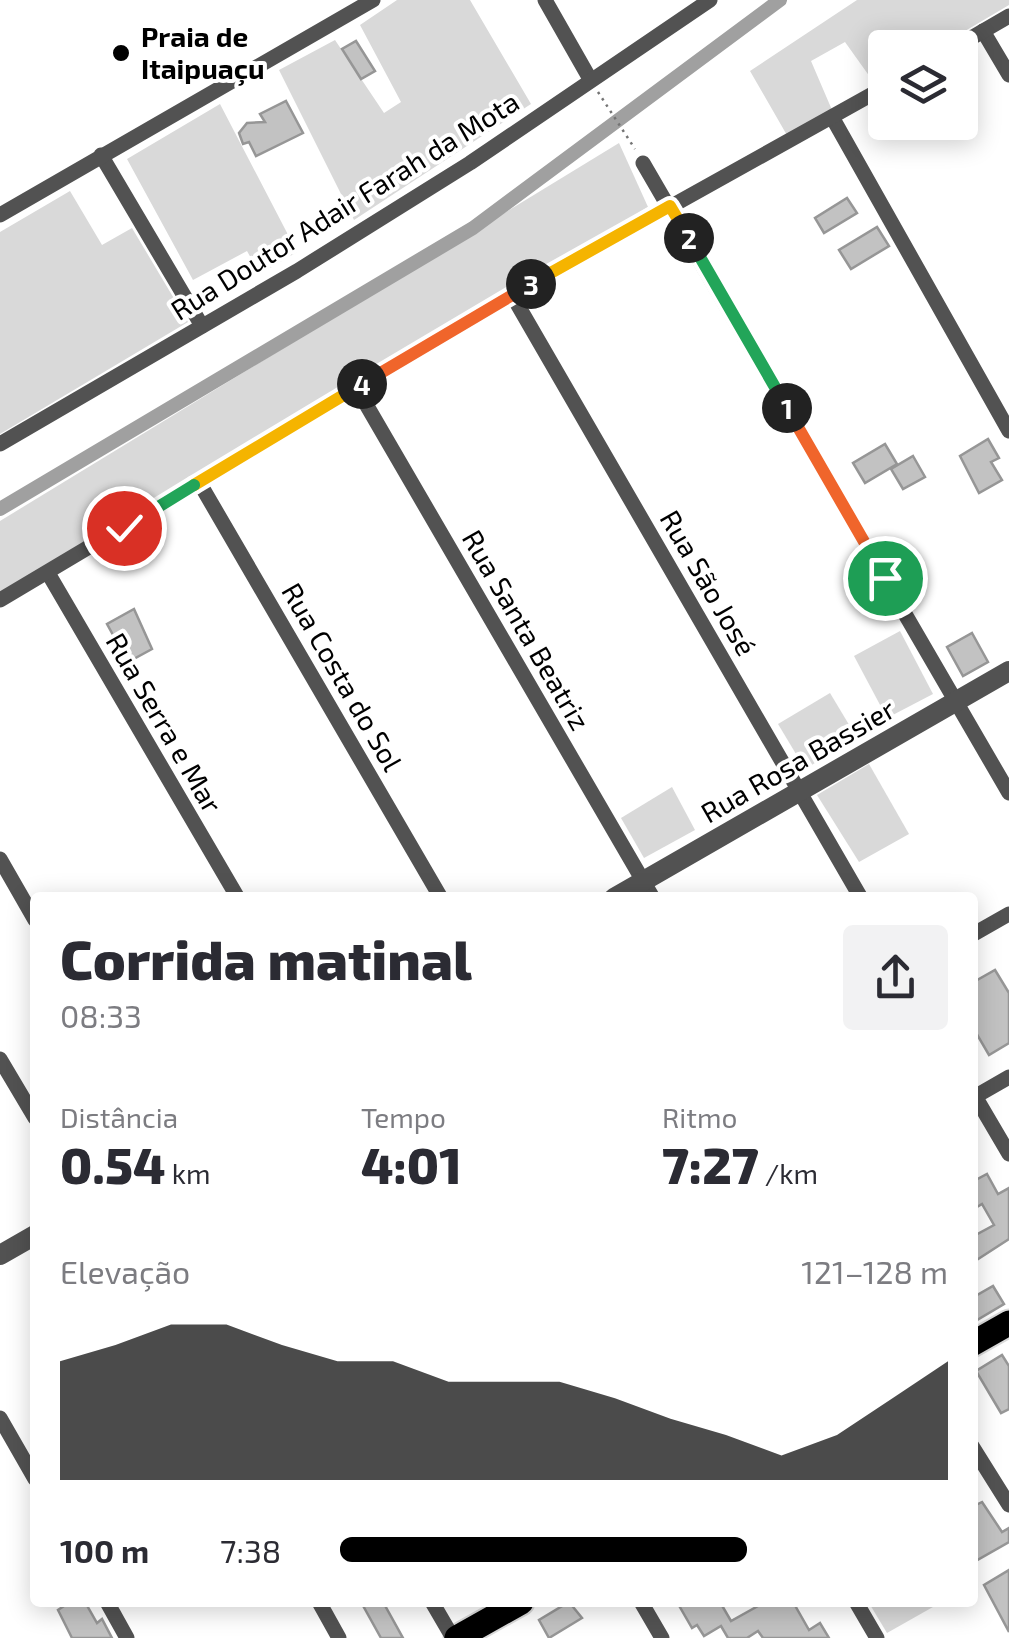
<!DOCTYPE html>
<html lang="pt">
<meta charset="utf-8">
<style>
body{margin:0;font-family:"Exo 2",sans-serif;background:#f2f2f3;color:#2b2b33;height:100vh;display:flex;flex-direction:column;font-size:38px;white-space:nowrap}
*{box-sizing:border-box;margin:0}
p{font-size:32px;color:#7c7c81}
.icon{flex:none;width:55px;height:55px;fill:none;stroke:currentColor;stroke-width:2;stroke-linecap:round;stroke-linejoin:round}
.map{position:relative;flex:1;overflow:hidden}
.side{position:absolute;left:30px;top:892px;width:948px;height:715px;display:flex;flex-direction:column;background:#fff;border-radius:10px;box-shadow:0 5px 25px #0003}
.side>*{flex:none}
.controls{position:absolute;left:868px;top:30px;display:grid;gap:20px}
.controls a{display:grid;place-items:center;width:110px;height:110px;border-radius:10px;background:#fff;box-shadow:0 5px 25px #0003;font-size:50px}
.pin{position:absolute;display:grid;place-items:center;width:85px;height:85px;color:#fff;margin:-42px;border:5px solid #fff;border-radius:50%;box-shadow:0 2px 10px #0007}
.km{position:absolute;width:50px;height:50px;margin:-25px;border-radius:50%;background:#222;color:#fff;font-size:28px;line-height:50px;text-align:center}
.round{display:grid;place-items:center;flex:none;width:105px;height:105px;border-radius:10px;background:#f2f2f3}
.head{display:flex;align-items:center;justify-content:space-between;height:170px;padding:0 30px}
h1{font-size:55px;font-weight:800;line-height:75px}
.stats{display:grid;grid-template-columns:repeat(3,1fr);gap:15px;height:170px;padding:10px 30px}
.stats div{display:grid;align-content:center}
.stats b{font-size:50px;font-weight:800}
.stats small{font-size:28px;font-weight:400}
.stats p{font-size:28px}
.chart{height:280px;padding:20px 30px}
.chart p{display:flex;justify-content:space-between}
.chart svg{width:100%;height:180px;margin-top:10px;fill:#000;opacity:.7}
ul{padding:0 30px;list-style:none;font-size:32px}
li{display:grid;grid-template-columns:160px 120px 1fr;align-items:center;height:75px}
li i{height:25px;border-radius:12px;background:#000}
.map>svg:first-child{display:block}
.green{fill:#d9d9d9}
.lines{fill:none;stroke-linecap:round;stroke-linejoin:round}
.canal{stroke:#a0a0a0;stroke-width:14}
.building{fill:#c2c2c2;stroke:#969696;stroke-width:2.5}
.primary-casing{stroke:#dbdbdb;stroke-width:29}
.path{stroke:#747474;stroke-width:2.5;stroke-dasharray:2.5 5;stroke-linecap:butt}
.minor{stroke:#525252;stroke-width:15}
.tertiary{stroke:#525252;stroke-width:20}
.primary{stroke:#000;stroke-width:25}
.split-1-casing{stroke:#fff;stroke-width:20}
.split-2-casing{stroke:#fff;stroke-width:20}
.split-3-casing{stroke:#fff;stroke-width:20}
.split-4-casing{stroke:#fff;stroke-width:20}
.split-5-casing{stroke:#fff;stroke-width:20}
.split-6-casing{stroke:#fff;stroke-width:20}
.split-1{stroke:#f0652b;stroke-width:12}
.split-2{stroke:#22a559;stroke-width:12}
.split-3{stroke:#f5b400;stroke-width:12}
.split-4{stroke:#f0652b;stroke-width:12}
.split-5{stroke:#f5b400;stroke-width:12}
.split-6{stroke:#22a559;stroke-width:12}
.poi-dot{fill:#000;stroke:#fff;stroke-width:4}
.labels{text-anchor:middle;stroke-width:8;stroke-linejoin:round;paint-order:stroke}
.poi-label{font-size:28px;font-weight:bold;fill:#000;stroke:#fff;text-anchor:start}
.street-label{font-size:28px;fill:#000;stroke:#fff}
</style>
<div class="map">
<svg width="1009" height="1638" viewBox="0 0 1009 1638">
<rect width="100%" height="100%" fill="#fff"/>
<g class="green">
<path d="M397,0h73l61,104 -177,116 -75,-150 56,-30 49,73 17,-11 -41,-77z"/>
<path d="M857,0h152v5l-71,42 -53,1v31l-10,5 -30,-42 -34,19 21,49 -44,27 -38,-66z"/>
<path d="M220,104l77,148 -37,22 -13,-23 -54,29 -66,-121z"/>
<path d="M619,143l29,64 -648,393v-79z"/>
<path d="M70,191l32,54 30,-17 56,94 -188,112v-202z"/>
<path d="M900,631l33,63 -46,24 -33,-62z"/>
<path d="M830,693l27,45 -52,31 -27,-45z"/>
<path d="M869,764l40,70 -50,28 -42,-67z"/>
<path d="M672,787l23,43 -51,28 -23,-40z"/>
<path d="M869,1603h71l-53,30z"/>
</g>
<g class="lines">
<path class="canal" d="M0,509l473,-281 307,-228"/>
</g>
<g class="building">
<path d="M356,41l19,30 -14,8 -19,-30z"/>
<path d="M286,101l17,32 -47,23 -7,-14 -6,2 -4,-11 8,-10 18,-1 -5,-8z"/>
<path d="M847,198l10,15 -33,20 -9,-15z"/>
<path d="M877,227l12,19 -38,23 -12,-19z"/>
<path d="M988,439l11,19 -8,4 11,18 -23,13 -19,-37z"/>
<path d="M885,444l12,20 -32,19 -12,-20z"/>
<path d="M913,456l12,21 -22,12 -12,-20z"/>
<path d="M134,609l18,40 -24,13 -21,-38z"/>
<path d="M972,633l16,29 -25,14 -16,-29z"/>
<path d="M995,970l14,23v50l-20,12 -17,-29v-43z"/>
<path d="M987,1174l11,20 11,-6v51l-37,24v-26l22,-12 -12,-21 -10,6v-28z"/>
<path d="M993,1286l11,18 -32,19v-25z"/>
<path d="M1002,1355l7,11v43l-8,4 -25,-42z"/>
<path d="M982,1502l20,30 7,-4v14l-37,21v-56z"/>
<path d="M1009,1570v62l-25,-47z"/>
<path d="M70,1602h15l12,21 5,-4 10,19h-40l-14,-28z"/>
<path d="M361,1602h22l20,36h-22z"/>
<path d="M569,1602l13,16 -33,20 -10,-18z"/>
<path d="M677,1602h43l11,19 34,-19h28l16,28 11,-7 9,15h-66l-5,-7 -11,7h-19l-7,-12 -17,10 -7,-11 -5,3z"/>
</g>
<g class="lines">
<g class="primary-casing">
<g id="primary">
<path d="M972,1344l37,-21"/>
<path d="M457,1638l64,-36"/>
</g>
</g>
<path class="path" d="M598,92l37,57"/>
<g class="minor">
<path d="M545,0l45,79"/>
<path d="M983,31l26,44"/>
<path d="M954,48l55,-32"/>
<path d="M832,117l177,314"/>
<path d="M101,155l101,171"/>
<path d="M643,163l366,630"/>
<path d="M0,215l373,-215"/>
<path d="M512,295l349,603"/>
<path d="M356,387l297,511"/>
<path d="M0,444l297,-173 173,-108 240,-163"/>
<path d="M199,482l242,416"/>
<path d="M48,573l190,325"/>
<path d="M0,600l512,-305 373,-208"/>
<path d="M0,859l35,61"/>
<path d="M972,935l37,-21"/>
<path d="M0,1059l35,59"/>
<path d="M972,1091l37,63"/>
<path d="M976,1096l33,-19"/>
<path d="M0,1418l35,61"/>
<path d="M972,1446l37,59"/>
<path d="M107,1602l20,36"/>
<path d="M319,1602l20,36"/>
<path d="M432,1602l21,36"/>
<path d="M641,1602l21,36"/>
<path d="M856,1602l21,36"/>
</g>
<g class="tertiary">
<path d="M614,898l395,-227"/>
<path d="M0,1255l35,-20"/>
</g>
<use href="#primary" class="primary"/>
</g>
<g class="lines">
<g class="split-1-casing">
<path id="split-1" d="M787,408l98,170"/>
</g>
<g class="split-2-casing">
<path id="split-2" d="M689,238l98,170"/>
</g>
<g class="split-3-casing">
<path id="split-3" d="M531,284l139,-78 19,32"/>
</g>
<g class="split-4-casing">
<path id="split-4" d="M362,384l169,-100"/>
</g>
<g class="split-5-casing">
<path id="split-5" d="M194,485l168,-101"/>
</g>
<g class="split-6-casing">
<path id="split-6" d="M124,528l70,-43"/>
</g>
<use href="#split-1" class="split-1"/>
<use href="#split-2" class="split-2"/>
<use href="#split-3" class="split-3"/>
<use href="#split-4" class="split-4"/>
<use href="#split-5" class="split-5"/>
<use href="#split-6" class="split-6"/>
</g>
<circle class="poi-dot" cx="121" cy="53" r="10"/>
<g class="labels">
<g class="poi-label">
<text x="141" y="47">Praia de<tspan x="141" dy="32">Itaipuaçu</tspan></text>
</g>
<g class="street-label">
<text transform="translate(345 206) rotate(-32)" y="10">Rua Doutor Adair Farah da Mota</text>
<text transform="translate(708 583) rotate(60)" y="10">Rua São José</text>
<text transform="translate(526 630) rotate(60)" y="10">Rua Santa Beatriz</text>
<text transform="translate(342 677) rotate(60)" y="10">Rua Costa do Sol</text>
<text transform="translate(164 723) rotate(60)" y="10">Rua Serra e Mar</text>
<text transform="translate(798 761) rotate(-30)" y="10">Rua Rosa Bassier</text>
</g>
</g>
</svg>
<div class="controls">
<a><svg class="icon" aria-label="layers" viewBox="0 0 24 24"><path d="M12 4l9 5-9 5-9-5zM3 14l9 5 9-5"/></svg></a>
</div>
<div class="pin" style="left:885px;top:578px;background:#1e9e55"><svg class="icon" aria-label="arrive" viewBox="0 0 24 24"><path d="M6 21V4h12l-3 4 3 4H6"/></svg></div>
<div class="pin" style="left:124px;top:528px;background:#d93025"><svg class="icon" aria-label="check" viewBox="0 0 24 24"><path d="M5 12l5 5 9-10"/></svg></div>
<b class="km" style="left:787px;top:408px">1</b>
<b class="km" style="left:689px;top:238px">2</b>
<b class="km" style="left:531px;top:284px">3</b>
<b class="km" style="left:362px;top:384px">4</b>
<section class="side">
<div class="head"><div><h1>Corrida matinal</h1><p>08:33</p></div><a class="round"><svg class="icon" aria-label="share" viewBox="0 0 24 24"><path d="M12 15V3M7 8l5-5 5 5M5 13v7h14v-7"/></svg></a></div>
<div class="stats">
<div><p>Distância</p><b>0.54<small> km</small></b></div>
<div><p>Tempo</p><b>4:01</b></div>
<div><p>Ritmo</p><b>7:27<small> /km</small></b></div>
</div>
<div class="chart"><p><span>Elevação</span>121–128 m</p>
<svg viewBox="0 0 160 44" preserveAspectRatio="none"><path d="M0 44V15L10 11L20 6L30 6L40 11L50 15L60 15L70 20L80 20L90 20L100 24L110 29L120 33L130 38L140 33L150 24L160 15V44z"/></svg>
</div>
<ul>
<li><b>100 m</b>7:38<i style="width:67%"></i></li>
</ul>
</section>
</div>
